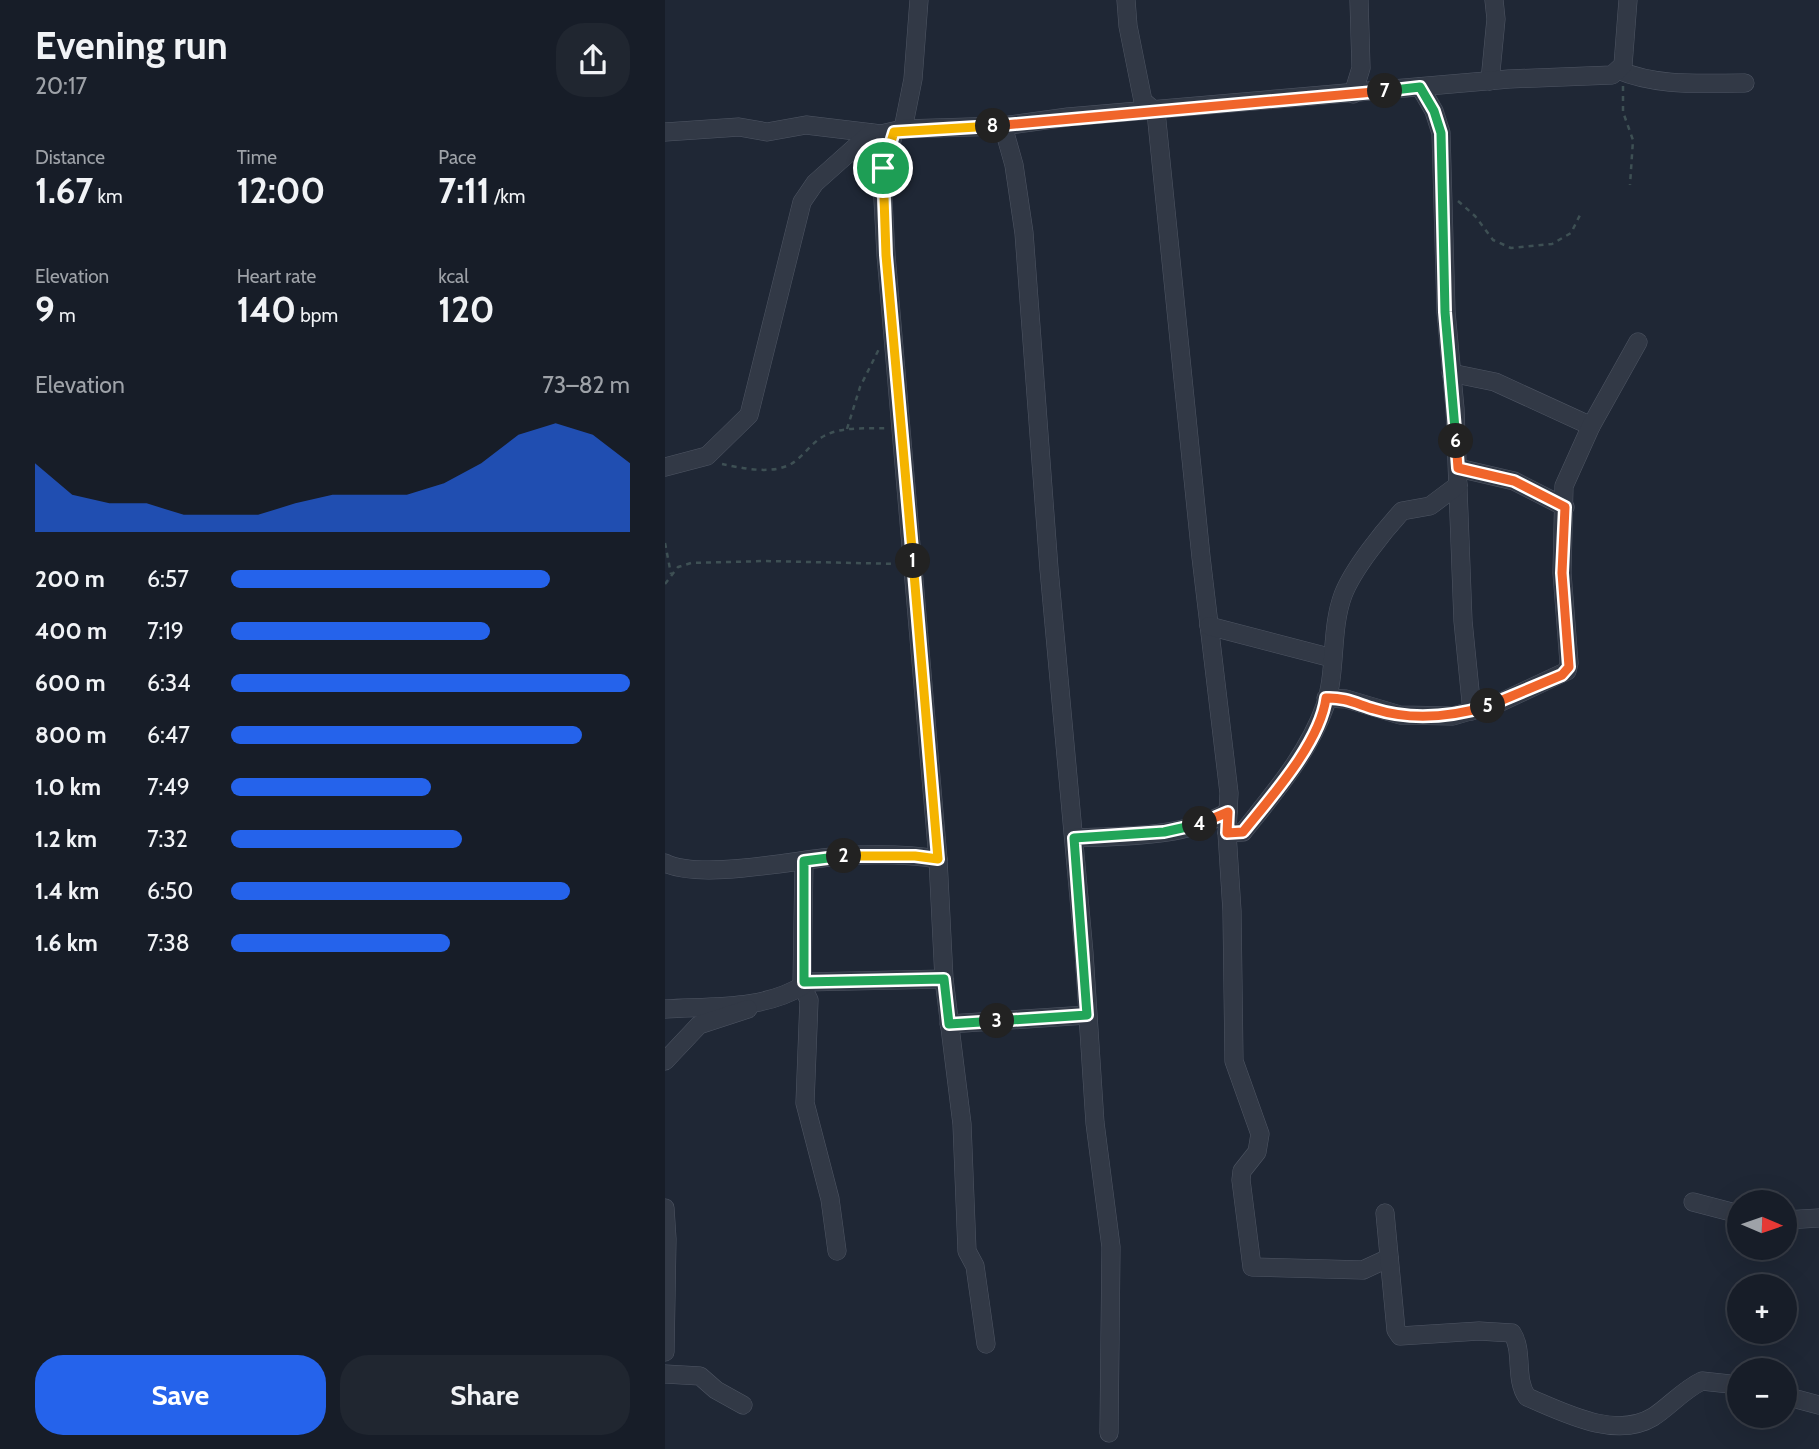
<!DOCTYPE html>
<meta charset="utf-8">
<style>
body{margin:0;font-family:Cabin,sans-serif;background:#202630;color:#f1f3f6;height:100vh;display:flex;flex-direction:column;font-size:26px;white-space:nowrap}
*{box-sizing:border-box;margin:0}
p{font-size:23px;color:#9ea2a8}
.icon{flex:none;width:38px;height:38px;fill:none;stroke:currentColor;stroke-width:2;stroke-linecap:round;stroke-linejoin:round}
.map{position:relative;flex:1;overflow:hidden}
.side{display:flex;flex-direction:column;background:#171d28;width:665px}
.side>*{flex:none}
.needle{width:46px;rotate:92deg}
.buttons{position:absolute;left:1062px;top:1190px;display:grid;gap:14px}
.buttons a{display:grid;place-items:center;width:70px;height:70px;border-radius:50%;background:#171d28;box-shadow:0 7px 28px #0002,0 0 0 2px #363b45;font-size:35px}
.pin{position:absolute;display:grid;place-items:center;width:60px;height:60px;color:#fff;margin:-30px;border:4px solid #fff;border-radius:50%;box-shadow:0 2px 7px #0007}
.km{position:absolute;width:35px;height:35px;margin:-18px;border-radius:50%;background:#222;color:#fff;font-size:19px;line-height:35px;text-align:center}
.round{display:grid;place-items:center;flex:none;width:74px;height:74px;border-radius:28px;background:#202630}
.headline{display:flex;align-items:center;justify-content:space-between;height:119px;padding:0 35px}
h1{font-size:38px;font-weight:700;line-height:52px}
.figures{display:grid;grid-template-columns:repeat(3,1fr);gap:10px;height:119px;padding:7px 35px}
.figures div{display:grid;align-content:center}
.figures b{font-size:35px;font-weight:700}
.figures small{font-size:19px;font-weight:400}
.figures p{font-size:19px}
.chart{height:196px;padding:14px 35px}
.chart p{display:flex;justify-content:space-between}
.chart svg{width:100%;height:126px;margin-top:7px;fill:#2563eb;opacity:.7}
.primary-button{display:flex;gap:14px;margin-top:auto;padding:14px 35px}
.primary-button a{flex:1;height:80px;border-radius:28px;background:#2563eb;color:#fff;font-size:28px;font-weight:700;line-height:80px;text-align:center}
.primary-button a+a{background:#202630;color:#f1f3f6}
ul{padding:0 35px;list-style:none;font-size:23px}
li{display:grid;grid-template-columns:112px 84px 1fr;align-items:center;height:52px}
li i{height:18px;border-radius:9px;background:#2563eb}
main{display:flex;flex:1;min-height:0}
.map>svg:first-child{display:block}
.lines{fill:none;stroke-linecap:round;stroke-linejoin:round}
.minor-casing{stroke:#4f5664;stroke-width:19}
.path{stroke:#3e5054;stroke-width:2.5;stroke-dasharray:5 5;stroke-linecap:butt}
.minor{stroke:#323946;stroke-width:18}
.split-1-casing{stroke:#fff;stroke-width:14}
.split-2-casing{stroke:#fff;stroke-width:14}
.split-3-casing{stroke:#fff;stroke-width:14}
.split-4-casing{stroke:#fff;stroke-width:14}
.split-5-casing{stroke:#fff;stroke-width:14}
.split-6-casing{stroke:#fff;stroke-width:14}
.split-7-casing{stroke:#fff;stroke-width:14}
.split-8-casing{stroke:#fff;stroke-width:14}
.split-9-casing{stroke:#fff;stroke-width:14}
.split-1{stroke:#f5b400;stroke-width:9}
.split-2{stroke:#f5b400;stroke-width:9}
.split-3{stroke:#22a559;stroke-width:9}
.split-4{stroke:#22a559;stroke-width:9}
.split-5{stroke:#f0652b;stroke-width:9}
.split-6{stroke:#f0652b;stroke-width:9}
.split-7{stroke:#22a559;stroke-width:9}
.split-8{stroke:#f0652b;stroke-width:9}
.split-9{stroke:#f5b400;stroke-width:9}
</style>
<main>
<section class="side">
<div class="headline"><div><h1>Evening run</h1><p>20:17</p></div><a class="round"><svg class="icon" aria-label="share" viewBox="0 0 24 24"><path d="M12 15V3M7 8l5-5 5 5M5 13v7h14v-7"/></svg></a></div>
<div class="figures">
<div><p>Distance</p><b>1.67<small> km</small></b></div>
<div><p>Time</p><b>12:00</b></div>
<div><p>Pace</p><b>7:11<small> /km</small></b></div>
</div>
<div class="figures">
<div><p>Elevation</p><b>9<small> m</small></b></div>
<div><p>Heart rate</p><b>140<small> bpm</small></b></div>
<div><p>kcal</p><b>120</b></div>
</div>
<div class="chart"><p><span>Elevation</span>73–82 m</p>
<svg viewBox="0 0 160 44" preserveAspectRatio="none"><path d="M0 44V20L10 31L20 34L30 34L40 38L50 38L60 38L70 34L80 31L90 31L100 31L110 27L120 20L130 10L140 6L150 10L160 20V44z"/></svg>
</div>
<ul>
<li><b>200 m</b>6:57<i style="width:80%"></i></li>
<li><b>400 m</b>7:19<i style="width:65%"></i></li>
<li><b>600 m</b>6:34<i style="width:100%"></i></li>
<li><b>800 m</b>6:47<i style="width:88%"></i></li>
<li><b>1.0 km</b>7:49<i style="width:50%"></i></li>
<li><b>1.2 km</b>7:32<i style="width:58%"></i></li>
<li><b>1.4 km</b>6:50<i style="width:85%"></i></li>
<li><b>1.6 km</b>7:38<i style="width:55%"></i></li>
</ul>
<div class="primary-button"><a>Save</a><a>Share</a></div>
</section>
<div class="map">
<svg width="1154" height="1449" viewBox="0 0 1154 1449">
<rect width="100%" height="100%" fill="#1f2735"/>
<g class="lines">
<g class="minor-casing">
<g id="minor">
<path d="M461,0l2,26 15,75 13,11 45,445 28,236 -2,40 5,78 2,150 26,73 -3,18 -15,19 -1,9 11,87 111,3 26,-12"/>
<path d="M953,70c40,17 85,13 127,13"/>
<path d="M825,81l6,-62 -2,-19"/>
<path d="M755,87l14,24 7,22 5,179 9,97 8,212 9,90"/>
<path d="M688,94l8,-26 -2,-68"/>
<path d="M338,126l11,39 10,68 25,336 35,384 11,170 16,124 -2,186"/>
<path d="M238,129l10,-50 6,-79"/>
<path d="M0,132l74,-5 28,5 39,-7 75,9 22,-5 100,-3 65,-9 441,-38 103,-4 11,-10 5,-65"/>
<path d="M229,132l-12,49 4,74 52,604 6,120 18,145 5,127 8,15 11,78"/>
<path d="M786,373l44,9 96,44"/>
<path d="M0,467l42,-11 42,-41 53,-213 13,-19 56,-50"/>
<path d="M793,468l56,13 51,26"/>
<path d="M544,626l123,32"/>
<path d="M661,698l20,1 54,16 53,1 48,-14 66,-31 2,-8 -7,-90 2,-87 27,-60 47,-84"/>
<path d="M562,833l16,-1c31,-39 65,-78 82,-126 12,-35 5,-76 18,-111 10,-26 40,-63 59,-84l28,-5 28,-21"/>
<path d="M409,838c51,-2 109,0 154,-26"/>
<path d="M0,863c37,18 133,-4 176,-7 32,-2 66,-2 97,3"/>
<path d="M139,982l140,-3"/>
<path d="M137,986l7,14 -4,103 25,96 7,52"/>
<path d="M0,1009c45,-3 98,1 137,-23l2,-125"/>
<path d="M284,1024l138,-9"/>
<path d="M0,1061l34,-36 49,-16"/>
<path d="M1028,1202l46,12"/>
<path d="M0,1208l2,31 -2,113"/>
<path d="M720,1213l11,117 4,6 79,-5 33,2c12,18 2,45 15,64 36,15 88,43 126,20 17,-11 30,-27 49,-36l37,4"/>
<path d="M1120,1220l34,-2"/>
<path d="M0,1374l35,2 16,14 27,15"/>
<path d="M1120,1396l34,9"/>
</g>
</g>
<g class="path">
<path d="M958,86v26l10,28 -3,45"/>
<path d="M793,201l17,15 18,24 18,8 41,-4 19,-11 10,-20"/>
<path d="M182,429l13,-42 19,-38"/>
<path d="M57,464c20,4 49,11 69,0 12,-7 21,-22 33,-28 18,-10 43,-7 64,-8"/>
<path d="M0,543l6,31"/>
<path d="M0,584l13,-17 13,-4 74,-2 134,3"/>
</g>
<use href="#minor" class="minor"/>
</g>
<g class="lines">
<g class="split-1-casing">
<path id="split-1" d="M218,168l3,87 27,306"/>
</g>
<g class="split-2-casing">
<path id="split-2" d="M179,856h71l23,3 -25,-298"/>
</g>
<g class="split-3-casing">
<path id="split-3" d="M179,856l-40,5v121l140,-3 5,45 48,-3"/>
</g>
<g class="split-4-casing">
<path id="split-4" d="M332,1021l90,-6 -13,-177 90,-6 36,-8"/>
</g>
<g class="split-5-casing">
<path id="split-5" d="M535,824l28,-12 -1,21 16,-1c28,-35 77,-89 83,-134 18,-1 31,6 48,11 38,12 77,8 114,-3"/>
</g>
<g class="split-6-casing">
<path id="split-6" d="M791,441l2,27 56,13 51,26 -3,66 7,94 -7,8 -74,31"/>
</g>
<g class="split-7-casing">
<path id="split-7" d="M720,91l35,-4 14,24 7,22 4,179 11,129"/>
</g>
<g class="split-8-casing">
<path id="split-8" d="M328,126l392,-35"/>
</g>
<g class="split-9-casing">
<path id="split-9" d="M218,168l11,-36 99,-6"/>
</g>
<use href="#split-1" class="split-1"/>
<use href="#split-2" class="split-2"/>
<use href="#split-3" class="split-3"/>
<use href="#split-4" class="split-4"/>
<use href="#split-5" class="split-5"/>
<use href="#split-6" class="split-6"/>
<use href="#split-7" class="split-7"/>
<use href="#split-8" class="split-8"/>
<use href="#split-9" class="split-9"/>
</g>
</svg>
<div class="buttons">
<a><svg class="needle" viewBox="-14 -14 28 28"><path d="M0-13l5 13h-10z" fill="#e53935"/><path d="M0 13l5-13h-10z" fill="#9ea2a8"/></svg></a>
<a>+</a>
<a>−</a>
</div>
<div class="pin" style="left:218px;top:168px;background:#1e9e55"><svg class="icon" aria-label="arrive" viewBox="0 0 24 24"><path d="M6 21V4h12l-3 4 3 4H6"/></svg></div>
<b class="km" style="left:248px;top:561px">1</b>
<b class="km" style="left:179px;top:856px">2</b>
<b class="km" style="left:332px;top:1021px">3</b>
<b class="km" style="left:535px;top:824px">4</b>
<b class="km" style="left:823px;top:706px">5</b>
<b class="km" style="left:791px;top:441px">6</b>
<b class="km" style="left:720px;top:91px">7</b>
<b class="km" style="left:328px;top:126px">8</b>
</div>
</main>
